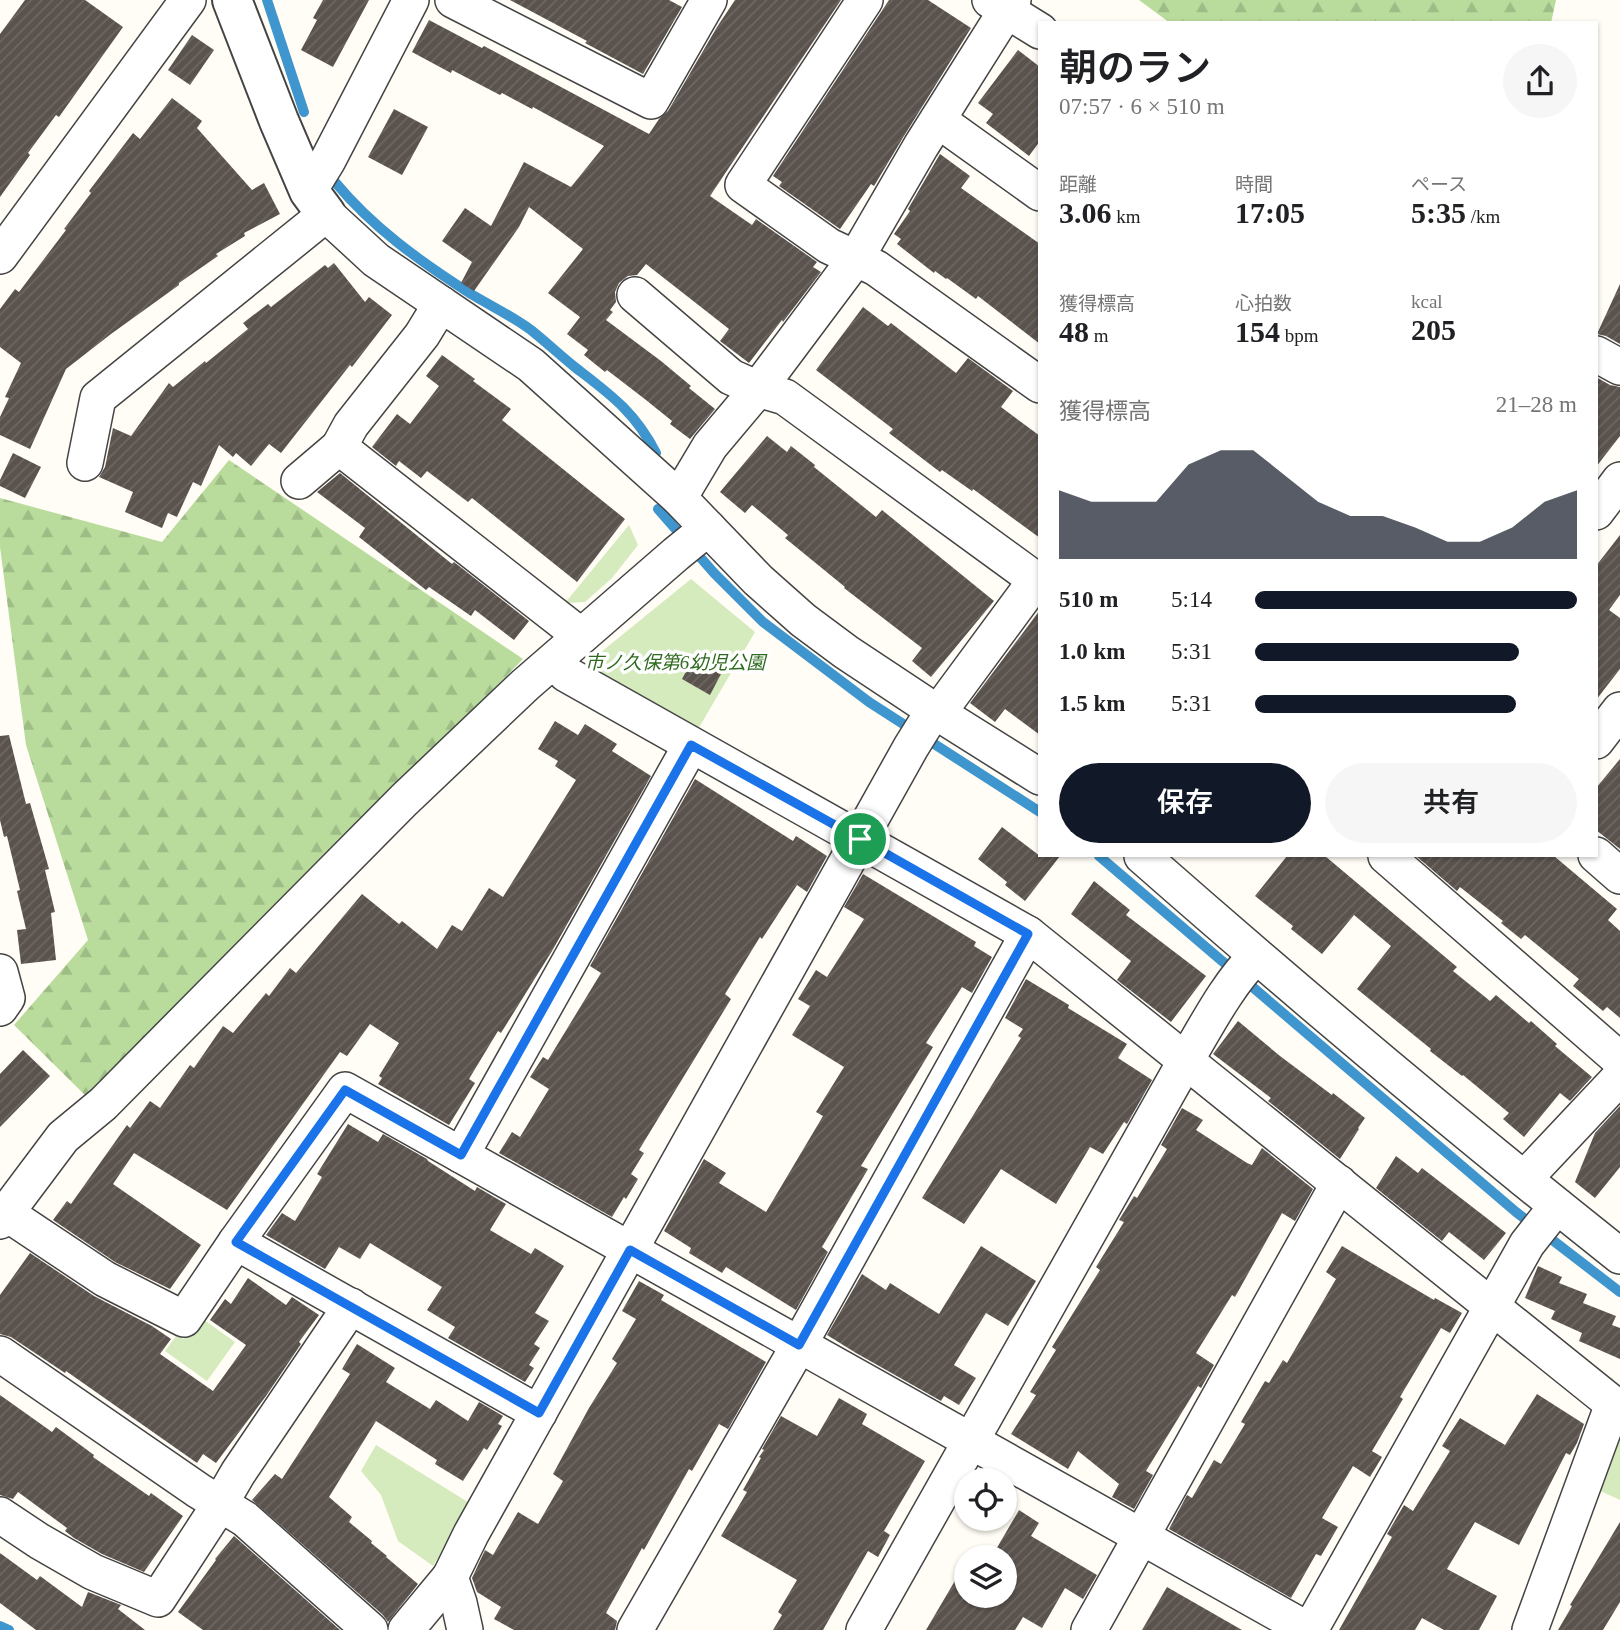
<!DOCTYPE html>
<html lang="ja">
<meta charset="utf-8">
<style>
body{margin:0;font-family:"Times New Roman","Noto Sans JP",serif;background:#f6f6f6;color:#202124;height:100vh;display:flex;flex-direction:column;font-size:26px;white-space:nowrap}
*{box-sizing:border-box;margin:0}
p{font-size:23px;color:#757577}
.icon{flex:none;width:38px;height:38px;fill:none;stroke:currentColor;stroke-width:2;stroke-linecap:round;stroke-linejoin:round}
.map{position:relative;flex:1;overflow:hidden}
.drawer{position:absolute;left:1038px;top:21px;width:560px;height:836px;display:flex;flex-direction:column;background:#fff;border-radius:0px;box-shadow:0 2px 5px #0004}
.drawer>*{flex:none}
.tools{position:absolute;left:954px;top:1468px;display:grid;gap:14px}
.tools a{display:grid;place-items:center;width:63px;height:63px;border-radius:50%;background:#fff;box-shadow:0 2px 5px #0004;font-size:35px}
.pin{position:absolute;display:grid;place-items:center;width:60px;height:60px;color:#fff;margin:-30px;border:4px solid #fff;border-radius:50%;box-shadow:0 2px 7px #0007}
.round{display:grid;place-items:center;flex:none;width:74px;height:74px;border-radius:37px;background:#f6f6f6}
.summary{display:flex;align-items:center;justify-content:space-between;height:119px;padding:0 21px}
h1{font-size:38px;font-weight:600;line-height:52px}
.figures{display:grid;grid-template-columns:repeat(3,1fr);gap:10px;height:119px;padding:7px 21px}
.figures div{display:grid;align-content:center}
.figures b{font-size:30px;font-weight:600}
.figures small{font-size:19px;font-weight:400}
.figures p{font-size:19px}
.chart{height:196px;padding:14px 21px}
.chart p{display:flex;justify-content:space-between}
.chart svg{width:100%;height:126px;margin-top:7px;fill:#111827;opacity:.7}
.action{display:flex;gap:14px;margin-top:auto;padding:14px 21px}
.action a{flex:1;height:80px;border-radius:42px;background:#111827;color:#fff;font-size:28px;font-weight:600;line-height:80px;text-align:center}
.action a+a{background:#f6f6f6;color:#202124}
ul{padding:0 21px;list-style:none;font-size:23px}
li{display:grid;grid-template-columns:112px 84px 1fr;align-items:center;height:52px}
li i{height:18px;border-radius:9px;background:#111827}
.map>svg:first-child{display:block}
.grass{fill:#d5ebbd}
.forest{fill:url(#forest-firs)}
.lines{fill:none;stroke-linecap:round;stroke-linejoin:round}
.stream{stroke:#3f96cf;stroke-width:10}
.building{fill:url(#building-hatch)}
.minor-casing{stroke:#444;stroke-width:38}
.tertiary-casing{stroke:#444;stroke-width:42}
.minor{stroke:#fff;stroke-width:35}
.tertiary{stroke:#fff;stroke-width:38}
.route-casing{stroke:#fff;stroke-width:14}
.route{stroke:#1a73e8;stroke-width:9}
.labels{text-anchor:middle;stroke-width:7;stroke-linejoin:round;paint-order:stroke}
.park-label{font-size:19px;font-style:italic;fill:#2f6b1f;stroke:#fff}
</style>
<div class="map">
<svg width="1620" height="1630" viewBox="0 0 1620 1630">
<defs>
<pattern id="forest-firs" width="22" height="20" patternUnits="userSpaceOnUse" patternTransform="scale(1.75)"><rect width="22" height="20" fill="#b9dc9c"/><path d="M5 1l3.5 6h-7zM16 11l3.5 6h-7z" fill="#9ebc85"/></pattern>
<pattern id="building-hatch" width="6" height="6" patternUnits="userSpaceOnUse" patternTransform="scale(1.75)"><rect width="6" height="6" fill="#5a524d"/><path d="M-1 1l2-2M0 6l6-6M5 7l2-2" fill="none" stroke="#6d6662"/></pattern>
</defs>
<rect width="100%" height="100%" fill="#fffdf5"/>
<g class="grass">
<path d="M629,525l9,20 -26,33 -27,24 -20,1z"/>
<path d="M691,579l64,53 -61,104 -115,-66z"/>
<path d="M200,1317l35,25 -28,39 -42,-30 12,-16 7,4z"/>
<path d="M1620,1432v68l-24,-11z"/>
<path d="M376,1445l95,59 -38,62 -35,-25 -17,-46 -20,-24z"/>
</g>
<g class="forest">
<path d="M1139,0h417l-5,23h-381z"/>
<path d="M229,460l294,199 -432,442 -77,-76 74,-85 -62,-195 -26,-198v-49l162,44z"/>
</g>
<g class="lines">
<g class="stream">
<path d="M267,0l37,112"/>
<path d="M335,182c38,46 86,80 136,112 20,12 41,22 60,36 15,12 30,26 45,38 35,27 59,44 80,85"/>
<path d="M658,509l56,64 49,49 106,80 171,110"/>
<path d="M1099,856l417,356 104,80"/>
<path d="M0,1626l9,4"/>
</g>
</g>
<g class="building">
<path d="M25,0h60l38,27 -64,90 -3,-2 -28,38 2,2 -30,42v-163z"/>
<path d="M323,0h46l-36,67 -32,-17 16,-30 -4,-2z"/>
<path d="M510,0h159l13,7 -39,67 -58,-31 2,-2z"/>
<path d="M735,0h106l-131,196 42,29 4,-6 61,43 -4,5 8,5 -38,50 -1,-2 -33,43 -29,-22 9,-12 -83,-65 -9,11 -9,1 -9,7 -4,9 1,10 -6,8 3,2 -7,8 55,41 30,25 -2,2 26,21 -25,30 -20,-15 2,-3 -26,-21 -39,-30 -2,2 -21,-17 4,-5 -21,-16 13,-17 -32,-24 35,-44 -54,-42 -10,20 -45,64 -13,-8 11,-21 -30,-21 23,-33 26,18 33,-64 47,25 33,-41 -71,-39 -1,2 -30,-16 -2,2 -48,-25 -1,3 -39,-21 17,-32 53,28 2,-2 165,88 10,-15 9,-8 49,-84z"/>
<path d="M889,0h39l43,28 -67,108 -30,50 -3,-2 -31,45 -61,-43 3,-4 -9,-6z"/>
<path d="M192,35l22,15 -24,35 -22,-15z"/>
<path d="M1018,50l22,17v74l-11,15 -43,-33 7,-9 -15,-11z"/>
<path d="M172,98l30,23 -5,7 55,62 12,-7 16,31 -36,19 1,3 -29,18 2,2 -39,27v2l-68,49 -45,35 -36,80 -30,-14v-18l9,-19 -4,-1 16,-34 -21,-16v-38l15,-20 4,3 47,-62 -2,-1 27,-36 -2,-2 44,-58 7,6z"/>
<path d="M394,109l34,18 -26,48 -34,-18z"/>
<path d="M940,154l30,22 -9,12 79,56v100l-62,-48 -2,3 -29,-21 -1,1 -11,-8 -1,2 -37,-29 4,-5 -7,-5 16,-23 -2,-2z"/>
<path d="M334,263l31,39 4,-5 23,18 -40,52 -2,-2 -69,88 -12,-9 -18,22 -15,-13 -3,4 -14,-12 -18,41 -8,-4 -16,35 -9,-4 -6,15 -37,-16 8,-20 -34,-15 6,-10 8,-39 18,8 38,-53 4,4 32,-26 1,2 42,-34 -5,-6 25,-19 3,3 54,-42 3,3z"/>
<path d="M1620,284v60l-14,-8 -9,-2z"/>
<path d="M863,307l25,19 3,-3 65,50 12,-15 45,33 -12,16 39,29v102l-67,-49 -1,2 -30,-21 -2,2 -51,-39 4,-4 -77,-59z"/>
<path d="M442,355l33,24 -2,2 38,28 -9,11 123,99 -48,63 -105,-84 -4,4 -41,-31 -6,7 -22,-17 -3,5 -24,-19 25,-33 13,10 29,-38 -13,-10z"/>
<path d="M1596,377l14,8 10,2v49l-24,31z"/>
<path d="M767,436l20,16 4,-6 24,19 -1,2 62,50 6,-7 112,91 -63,76 -19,-16 10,-13 -78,-60 1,-1 -60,-49 3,-3 -36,-30 -7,8 -25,-21z"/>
<path d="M13,453l28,14 -16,31 -25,-12v-6z"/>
<path d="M340,473l112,91 2,-2 75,59 -15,19 -39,-30 -4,6 -42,-29 -3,3 -67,-53 6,-9 -48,-36z"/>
<path d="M1620,535v60l-11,15 11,8v51l-24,31v-134z"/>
<path d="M1040,610v125l-35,-26 -10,13 -25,-19z"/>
<path d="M693,659l28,15 -11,21 -28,-16z"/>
<path d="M555,721l23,14 7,-11 32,20 -5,7 39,25 -99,175 -51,82 -3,-2 -29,48 6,4 -26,42 -71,-41 4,-6 -3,-2 20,-33 -29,-19 -23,32 -7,-4 -113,158 -93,-57 -21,31 88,61 -31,44 -55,-27 -62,-42 14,-19 4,3 56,-79 3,3 20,-27 10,7 30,-43 4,3 29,-42 10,7 33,-40 3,3 21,-28 6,5 66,-79 37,30 3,-3 35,28 15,-24 10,6 27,-43 14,9 73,-117 -21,-14 3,-5 -20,-12z"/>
<path d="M9,735l17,69 4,-1 19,66 -4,1 10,42 -4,1 5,47 -35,4 -4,-34 9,-1 -9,-38 3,-1 -13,-54 -3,1 -4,-17v-84z"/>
<path d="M1620,759v90l-24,-19v-42z"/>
<path d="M695,779l98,62 3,-5 31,20 -20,36 -10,-7 -35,54 -2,-2 -35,57 6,5 -92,151 5,3 -13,21 7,5 -12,20 -2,-2 -12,20 -113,-64 13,-21 8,5 29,-48 -19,-12 13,-20 5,3 53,-87 -11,-7z"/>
<path d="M1002,827l38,29h20l-35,45 -20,-16 2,-3 -29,-23z"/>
<path d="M1287,856h38l132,111 -4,4 37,30 6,-6 33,28 2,-2 26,23 -2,2 37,31 -22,24 -10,-8 -36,44 -21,-18 6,-6 -46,-38 -1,1 -32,-25 1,-2 -74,-60 34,-43 -37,-31 -32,39 -31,-25 2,-3 -38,-30z"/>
<path d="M1416,856h138l63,53 -9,11 12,11v87l-13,-11 -4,4 -30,-25 6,-7 -54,-44 -4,4 -20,-16 2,-2 -43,-34 -3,4z"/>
<path d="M863,874l113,68 -2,4 18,11 -20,36 -10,-6 -36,56 7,4 -72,119 7,3 -46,78 6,5 -32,58 -70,-43 -4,6 -33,-20 2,-5 -27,-17 40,-72 22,14 -7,10 47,29 57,-96 -7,-4 28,-45 -52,-32 18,-29 -12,-7 18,-29 11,7 37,-58 -20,-12z"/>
<path d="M1094,881l36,29 -4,5 80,61 -35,46 -54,-42 14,-19 -60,-47z"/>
<path d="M1026,979l43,26 -1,3 59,36 -9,14 34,22 -25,44 -3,-2 -21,32 -13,-7 -34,57 -55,-35 -37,55 -42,-26 99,-160 -3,-2 5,-7 -18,-11z"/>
<path d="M1238,1021l42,35 52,39 1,-2 32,25 -7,10 1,1 -19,30 -72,-58 3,-3 -58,-44z"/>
<path d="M23,1050l27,26 -50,51v-53z"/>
<path d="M1620,1106v61l-25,31 -20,-16 20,-49z"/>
<path d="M1182,1108l21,12 -7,10 51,33 5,2 10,-17 51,41 -18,32 -13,-8 -47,84 -3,-2 -36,58 18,12 -13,23 -3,-2 -52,85 7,4 -19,34 -22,-12 7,-13 -41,-33 -10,18 -57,-35 25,-39 -6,-3 26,-42 -4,-3 48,-77 -4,-3 28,-45 -5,-2 15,-24 3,2 30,-49 -6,-4z"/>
<path d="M348,1124l30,18 5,-8 44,25 1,2 47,30 2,-4 29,17 -16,26 41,24 4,-6 29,18 -29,47 14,8 -15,23 6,4 -11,17 5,3 -9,14 -77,-44 7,-11 -28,-17 15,-23 -72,-44 -10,16 -21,-12 -14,22 -59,-34 16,-22 13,8 27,-44 -5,-3z"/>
<path d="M1396,1156l22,17 4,-5 84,65 -22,27 -35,-28 -7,9 -66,-53z"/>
<path d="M981,1246l55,35 -28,45 -22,-13 -32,52 22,13 -17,27 -15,-9 -3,5 -85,-48 -29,-18 35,-61 24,16 4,-7 49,31z"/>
<path d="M1342,1246l92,54 1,-2 27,15 -12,20 -9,-5 -41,69 3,2 -31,52 10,6 -12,20 -17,-11 -31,52 16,9 -17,29 -5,-2 -25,44 -122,-69 18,-34 5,3 22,-38 7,4 24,-40 -4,-2 24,-41 4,2 14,-23 4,3 49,-84 -10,-7z"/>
<path d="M30,1253l64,43 58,30 19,13 -11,15 53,37 33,-46 -36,-25 15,-21 6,5 17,-26 38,27 6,-8 27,18 -20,27 2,2 -35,52 -50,67 -13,-9 -6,9 -131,-92 -1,2 -54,-36 -11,-3v-39z"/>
<path d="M1538,1266l24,11 -3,6 28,11 -4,9 33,13 -4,9 8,3v31l-41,-18 3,-8 -31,-14 4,-8 -30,-13z"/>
<path d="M639,1281l25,14 -3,5 105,62 -38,67 -9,-5 -27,47 -3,-2 -45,81 -2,-2 -36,65 11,8 -2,9h-101l-20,-11 7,-12 -24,-15 -5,-14 13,-28 8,5 25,-43 20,12 25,-43 -10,-7 36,-66 28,-45 -5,-4 24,-40 -14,-8z"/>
<path d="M357,1344l38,24 -9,14 44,27 6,-9 32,21 11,-19 24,14 -5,8 4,2 -15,24 -3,-2 -21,33 -28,-17 2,-4 -61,-39 -47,76 23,20 -3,5 23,19 -1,2 16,13 -1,1 32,27 -30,38 -5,-7 -131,-115 23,-26 7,5 68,-105 -8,-5z"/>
<path d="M1537,1394l47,30 -7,19 -7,12 -4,-2 -47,92 -44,-23 -28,47 50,27 -18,34h-35l-22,-12 -7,12h-76l53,-93 -5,-3 17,-29 9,6 37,-60 -8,-5 18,-28 45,27z"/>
<path d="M0,1395l52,37 4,-5 38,28 -1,2 56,39 2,-3 32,23 -39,56 -42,-18 -28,-16 -9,-7 2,-3 -49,-36 -5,7 -13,-4z"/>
<path d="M839,1398l28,16 -5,10 63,37 -41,70 6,4 -12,22 -10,-6 -45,79h-50l9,-15 -4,-3 19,-32 -76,-44 26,-44 -4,-2 18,-32 -2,-1 5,-7 -2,-1 19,-33 36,20z"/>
<path d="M1019,1510l20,13 -8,13 66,39 -14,24 -18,-11 -23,40 -19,-11 -8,13h-89l40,-68v39l3,-5h35v-38h-13z"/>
<path d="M1620,1522v80l-17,28h-45l14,-24 -2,-1z"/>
<path d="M234,1536l106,94h-137l-25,-18 38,-52 -1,-1z"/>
<path d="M0,1553l37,27 3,-4 42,31 6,-15 33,13 -3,4 27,21h-109l-36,-27z"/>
<path d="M1167,1587l75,43h-100z"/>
</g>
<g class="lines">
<g class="minor-casing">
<g id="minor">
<path d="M453,0l198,101 58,-101"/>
<path d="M865,0l-122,185 86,61 47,22 164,117"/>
<path d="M990,0l50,31"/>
<path d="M938,120l102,73"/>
<path d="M309,191l19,-31 83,-160"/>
<path d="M0,256l188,-256"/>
<path d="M635,295l96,82 27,12 27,8 255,186"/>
<path d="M441,304l-19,31 -71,90 -12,22 242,189"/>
<path d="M1596,354l24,13"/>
<path d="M85,463l13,-65 228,-184 50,46 155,105 148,133 79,82 45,40 43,32 92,61 102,64"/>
<path d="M299,481l40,-34"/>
<path d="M679,498l31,-52 48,-57 98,-131 65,-112 92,-146"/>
<path d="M1596,512l24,-32"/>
<path d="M566,674l462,260 585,470 -83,226"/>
<path d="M938,713l98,-133"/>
<path d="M1596,741l24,-31"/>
<path d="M1596,855l24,21"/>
<path d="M1142,856c156,137 315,271 478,400"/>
<path d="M1386,856l234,204"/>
<path d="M0,972l7,26 -7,10"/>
<path d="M461,1155l230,-410"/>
<path d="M1524,1179l96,-102"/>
<path d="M6,1213l99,66 79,40 52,-77 109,-152 963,540"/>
<path d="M0,1221l63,-84 40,-33 301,-304 121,-115 151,-131 32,-26"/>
<path d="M236,1242l303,171"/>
<path d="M0,1354l199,137 46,28 125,111"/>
<path d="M0,1515l39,26 54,31 65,27 62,-95 18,-31 113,-167"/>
<path d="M406,1630l44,-53"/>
<path d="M465,1630l-6,-27 -9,-26 21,-43 440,-787 23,-37"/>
<path d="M635,1630l164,-285 229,-411"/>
<path d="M864,1630l322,-570c21,-35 41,-75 70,-104"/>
<path d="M1089,1630l250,-447"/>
<path d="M1310,1630l217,-386 30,-38"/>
</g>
</g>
<g class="tertiary-casing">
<path id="tertiary" d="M232,0l47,121 30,70 17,23"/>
</g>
<use href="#minor" class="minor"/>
<use href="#tertiary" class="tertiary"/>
</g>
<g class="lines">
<g class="route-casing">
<path id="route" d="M691,745l169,94 168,95 -229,411 -169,-95 -91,163 -303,-171 109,-152 116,65z"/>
</g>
<use href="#route" class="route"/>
</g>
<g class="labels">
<g class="park-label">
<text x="675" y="669">市ノ久保第6幼児公園</text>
</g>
</g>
</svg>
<div class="tools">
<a><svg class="icon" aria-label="locate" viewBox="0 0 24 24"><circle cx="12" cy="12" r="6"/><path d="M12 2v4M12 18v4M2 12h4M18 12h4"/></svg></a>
<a><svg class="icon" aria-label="layers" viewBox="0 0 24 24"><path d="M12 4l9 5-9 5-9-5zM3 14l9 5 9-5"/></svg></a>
</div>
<div class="pin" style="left:860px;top:839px;background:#1e9e55"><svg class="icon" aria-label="arrive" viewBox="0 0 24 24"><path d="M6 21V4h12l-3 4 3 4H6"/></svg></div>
<section class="drawer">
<div class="summary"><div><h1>朝のラン</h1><p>07:57 · 6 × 510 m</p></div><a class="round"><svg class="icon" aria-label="share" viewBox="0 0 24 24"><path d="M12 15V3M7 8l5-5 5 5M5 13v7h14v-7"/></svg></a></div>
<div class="figures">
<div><p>距離</p><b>3.06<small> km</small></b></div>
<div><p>時間</p><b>17:05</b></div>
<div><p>ペース</p><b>5:35<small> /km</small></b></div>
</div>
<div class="figures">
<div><p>獲得標高</p><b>48<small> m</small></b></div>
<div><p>心拍数</p><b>154<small> bpm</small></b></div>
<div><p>kcal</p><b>205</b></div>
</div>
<div class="chart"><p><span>獲得標高</span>21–28 m</p>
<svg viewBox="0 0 160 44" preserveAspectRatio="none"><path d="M0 44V20L10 24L20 24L30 24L40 11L50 6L60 6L70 15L80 24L90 29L100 29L110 33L120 38L130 38L140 33L150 24L160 20V44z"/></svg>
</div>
<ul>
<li><b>510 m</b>5:14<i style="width:100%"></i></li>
<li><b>1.0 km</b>5:31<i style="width:82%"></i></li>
<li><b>1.5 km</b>5:31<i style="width:81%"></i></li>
</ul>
<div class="action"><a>保存</a><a>共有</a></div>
</section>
</div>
